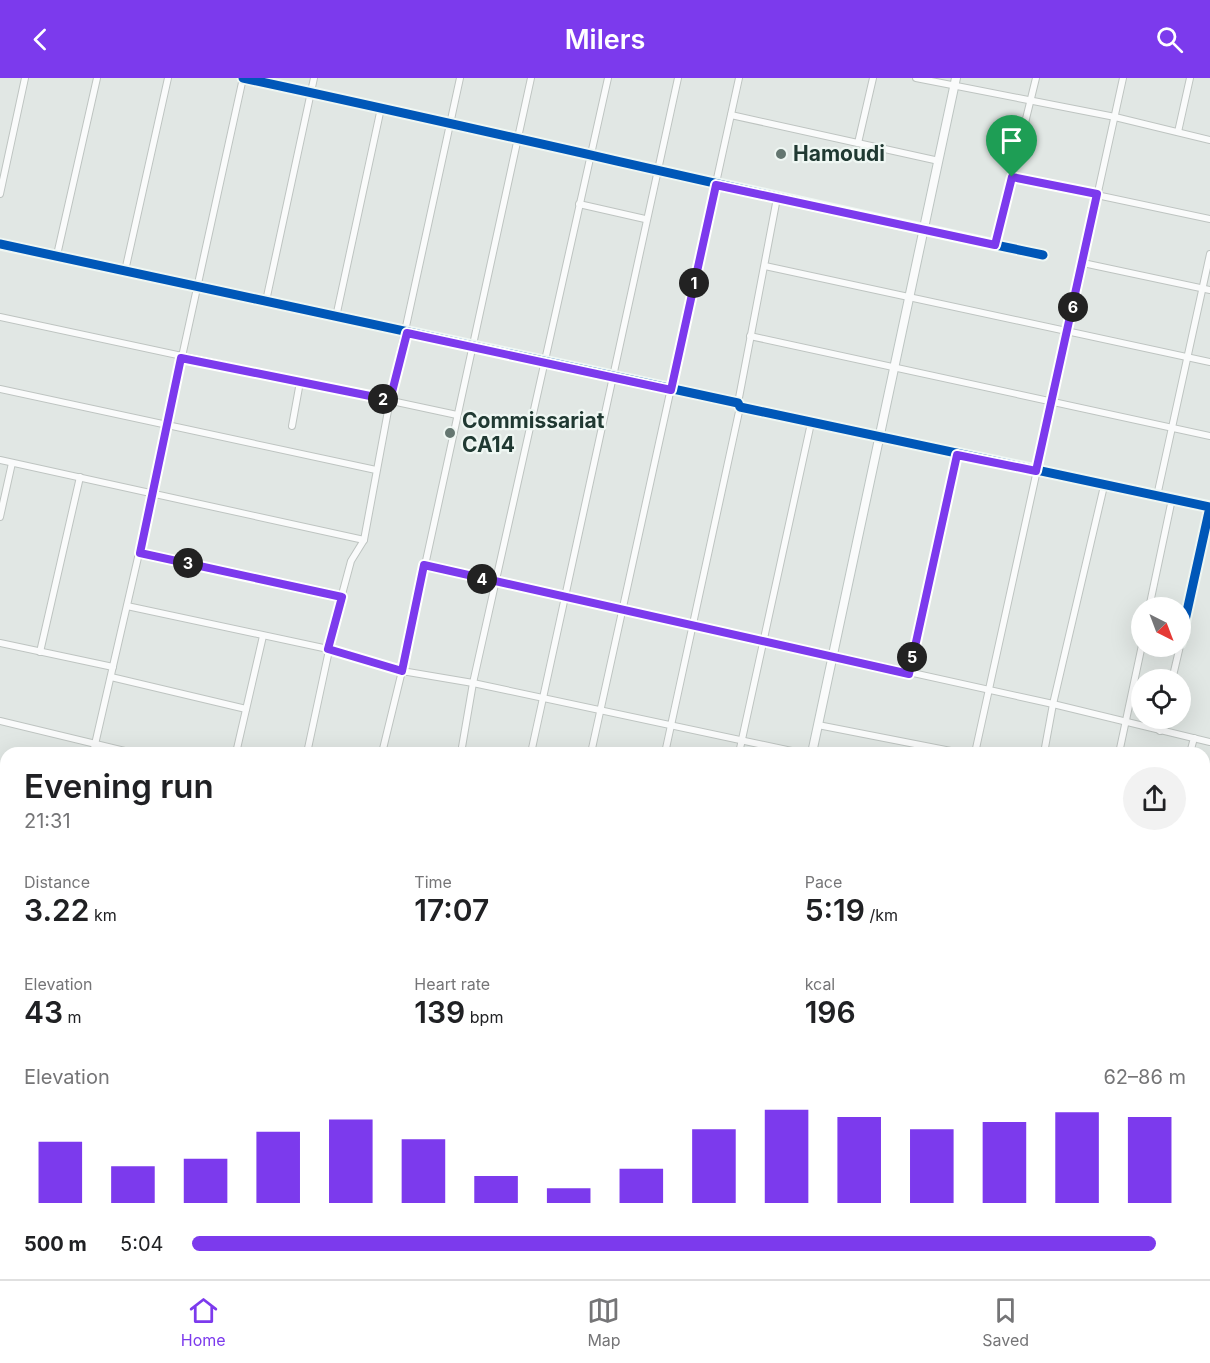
<!DOCTYPE html>
<meta charset="utf-8">
<style>
body{margin:0;font-family:Inter,sans-serif;background:#f2f2f2;color:#202124;height:100vh;display:flex;flex-direction:column;font-size:22px;white-space:nowrap}
*{box-sizing:border-box;margin:0}
p{font-size:20px;color:#757577}
.icon{flex:none;width:33px;height:33px;fill:none;stroke:currentColor;stroke-width:2;stroke-linecap:round;stroke-linejoin:round}
.map{position:relative;flex:1;overflow:hidden}
.details{position:absolute;left:0px;top:669px;width:1210px;height:532px;display:flex;flex-direction:column;background:#fff;border-radius:18px 18px 0 0;box-shadow:0 6px 24px #0002}
.details>*{flex:none}
.needle{width:39px;rotate:138deg}
.tools{position:absolute;left:1131px;top:519px;display:grid;gap:12px}
.tools a{display:grid;place-items:center;width:60px;height:60px;border-radius:50%;background:#fff;box-shadow:0 6px 24px #0002;font-size:30px}
.pin{position:absolute;display:grid;place-items:center;width:51px;height:51px;color:#fff;margin:-62px -26px;border-radius:50% 50% 50% 0;rotate:-45deg;box-shadow:0 0 6px #0007}
.pin .icon{rotate:45deg}
.km{position:absolute;width:30px;height:30px;margin:-15px;border-radius:50%;background:#222;color:#fff;font-size:16px;line-height:30px;text-align:center}
.round{display:grid;place-items:center;flex:none;width:63px;height:63px;border-radius:32px;background:#f2f2f2}
.head{display:flex;align-items:center;justify-content:space-between;height:102px;padding:0 24px}
h1{font-size:33px;font-weight:600;line-height:45px}
.figures{display:grid;grid-template-columns:repeat(3,1fr);gap:9px;height:102px;padding:6px 24px}
.figures div{display:grid;align-content:center}
.figures b{font-size:30px;font-weight:600}
.figures small{font-size:16px;font-weight:400}
.figures p{font-size:16px}
.chart{height:168px;padding:12px 24px}
.chart p{display:flex;justify-content:space-between}
.chart svg{width:100%;height:108px;margin-top:6px;stroke:#7c3aed;stroke-width:6}
ul{padding:0 24px;list-style:none;font-size:20px}
li{display:grid;grid-template-columns:96px 72px 1fr;align-items:center;height:45px}
li i{height:15px;border-radius:8px;background:#7c3aed}
header{display:flex;justify-content:space-between;align-items:center;height:78px;padding:0 24px;background:#7c3aed;color:#fff;font-size:27px;font-weight:600}
.tabs{display:flex;justify-content:space-around;align-items:center;height:84px;border-top:2px solid #e0e0e0;background:#fff;font-size:16px;color:#757577}
.tabs a{display:grid;justify-items:center;gap:3px}
.tabs .on{color:#7c3aed}
.map>svg:first-child{display:block}
.lines{fill:none;stroke-linecap:round;stroke-linejoin:round}
.street-casing{stroke:#bec4c1;stroke-width:8}
.secondary-casing{stroke:#bdc5c2;stroke-width:10}
.street{stroke:#fafbfb;stroke-width:6}
.secondary{stroke:#fafbfb;stroke-width:8}
.cycleway-casing{stroke:#eff7f3;stroke-width:13}
.cycleway{stroke:#0057b8;stroke-width:9}
.route-casing{stroke:#fff;stroke-width:12}
.route{stroke:#7c3aed;stroke-width:8}
.poi-dot{fill:#647670;stroke:#eff7f3;stroke-width:2}
.labels{text-anchor:middle;stroke-width:4.5;stroke-linejoin:round;paint-order:stroke}
.poi-label{font-size:21px;font-weight:bold;fill:#203932;stroke:#eff7f3;text-anchor:start}
</style>
<header><svg class="icon" aria-label="back" viewBox="0 0 24 24"><path d="M15 5l-7 7 7 7"/></svg>Milers<svg class="icon" aria-label="search" viewBox="0 0 24 24"><circle cx="10" cy="10" r="6"/><path d="M15 15l6 6"/></svg></header>
<div class="map">
<svg width="1210" height="1201" viewBox="0 0 1210 1201">
<rect width="100%" height="100%" fill="#e1e7e4"/>
<g class="lines">
<g class="street-casing">
<g id="street">
<path d="M243,0c267,57 533,121 800,177"/>
<path d="M916,0l199,39 95,23"/>
<path d="M731,37l208,46"/>
<path d="M1178,54l12,-54"/>
<path d="M858,65l15,-65"/>
<path d="M1012,99l198,42"/>
<path d="M0,116l25,-116"/>
<path d="M579,126l66,15"/>
<path d="M0,166l738,159 2,4 470,100 -30,136"/>
<path d="M995,167l41,-167"/>
<path d="M57,177l40,-177"/>
<path d="M1083,185l127,27"/>
<path d="M765,188l445,96"/>
<path d="M125,193l43,-193"/>
<path d="M266,223l48,-223"/>
<path d="M0,239l457,98"/>
<path d="M336,239l45,-209"/>
<path d="M750,258l460,100"/>
<path d="M0,311l376,81"/>
<path d="M738,325l39,-205"/>
<path d="M292,348l8,-44"/>
<path d="M0,382l364,80"/>
<path d="M1157,418l53,-242"/>
<path d="M0,439l12,-54"/>
<path d="M139,475l203,44"/>
<path d="M424,487l629,139 157,38"/>
<path d="M127,528l201,43 74,22 71,12 328,70"/>
<path d="M1149,530l23,-109"/>
<path d="M0,565l113,24"/>
<path d="M40,574l40,-175"/>
<path d="M909,596l49,-219"/>
<path d="M111,599l135,32"/>
<path d="M1172,602l8,-34"/>
<path d="M0,643l133,32"/>
<path d="M818,647l143,28"/>
<path d="M1160,653l3,-13"/>
<path d="M93,675l46,-200 104,-475"/>
<path d="M236,675l27,-117"/>
<path d="M307,675l30,-140 14,-52 13,-21 26,-140 70,-322"/>
<path d="M382,675l20,-82 129,-593"/>
<path d="M461,675l12,-70 135,-605"/>
<path d="M531,675l147,-675"/>
<path d="M591,675l148,-675"/>
<path d="M665,675l75,-346"/>
<path d="M739,675l72,-330"/>
<path d="M975,675l148,-675"/>
<path d="M1044,675l9,-49 51,-218"/>
<path d="M1119,675l23,-108"/>
<path d="M1190,675l4,-15"/>
<path d="M0,720l6,2"/>
<path d="M1204,762l6,2"/>
<path d="M0,788l6,1"/>
<path d="M0,856l6,2"/>
<path d="M1204,914l6,-25"/>
<path d="M0,928l6,1"/>
<path d="M1204,983l6,1"/>
<path d="M0,1169l6,1"/>
<path d="M146,1196l31,5"/>
<path d="M845,1196l25,5"/>
<path d="M1165,1196l26,5"/>
<path d="M271,1201l1,-5"/>
<path d="M348,1201l1,-5"/>
<path d="M418,1201l1,-5"/>
<path d="M476,1201l2,-5"/>
<path d="M552,1201l1,-5"/>
<path d="M622,1201l1,-5"/>
<path d="M932,1201l1,-5"/>
<path d="M1141,1201l1,-5"/>
</g>
</g>
<g class="secondary-casing">
<g id="secondary">
<path d="M812,675l144,-675"/>
<path d="M698,1201l1,-5"/>
</g>
</g>
<use href="#street" class="street"/>
<use href="#secondary" class="secondary"/>
<g class="cycleway-casing">
<g id="cycleway">
<path d="M243,0c267,57 533,121 800,177"/>
<path d="M0,166l738,159 2,4 470,100 -30,136"/>
</g>
</g>
<use href="#cycleway" class="cycleway"/>
</g>
<g class="lines">
<g class="route-casing">
<path id="route" d="M1012,99l85,17 -61,277 -79,-16 -48,219 -485,-109 -22,106 -74,-22 14,-52 -202,-44 41,-195 209,42 17,-67 264,57 45,-205 279,60z"/>
</g>
<use href="#route" class="route"/>
</g>
<g class="poi-dot">
<circle cx="781" cy="76" r="6"/>
<circle cx="450" cy="355" r="6"/>
</g>
<g class="labels">
<g class="poi-label">
<text x="793" y="83">Hamoudi</text>
<text x="462" y="350">Commissariat<tspan x="462" dy="24">CA14</tspan></text>
</g>
</g>
</svg>
<div class="tools">
<a><svg class="needle" viewBox="-14 -14 28 28"><path d="M0-13l5 13h-10z" fill="#e53935"/><path d="M0 13l5-13h-10z" fill="#757577"/></svg></a>
<a><svg class="icon" aria-label="locate" viewBox="0 0 24 24"><circle cx="12" cy="12" r="6"/><path d="M12 2v4M12 18v4M2 12h4M18 12h4"/></svg></a>
</div>
<div class="pin" style="left:1012px;top:99px;background:#1e9e55"><svg class="icon" aria-label="arrive" viewBox="0 0 24 24"><path d="M6 21V4h12l-3 4 3 4H6"/></svg></div>
<b class="km" style="left:694px;top:205px">1</b>
<b class="km" style="left:383px;top:321px">2</b>
<b class="km" style="left:188px;top:485px">3</b>
<b class="km" style="left:482px;top:501px">4</b>
<b class="km" style="left:912px;top:579px">5</b>
<b class="km" style="left:1073px;top:229px">6</b>
<section class="details">
<div class="head"><div><h1>Evening run</h1><p>21:31</p></div><a class="round"><svg class="icon" aria-label="share" viewBox="0 0 24 24"><path d="M12 15V3M7 8l5-5 5 5M5 13v7h14v-7"/></svg></a></div>
<div class="figures">
<div><p>Distance</p><b>3.22<small> km</small></b></div>
<div><p>Time</p><b>17:07</b></div>
<div><p>Pace</p><b>5:19<small> /km</small></b></div>
</div>
<div class="figures">
<div><p>Elevation</p><b>43<small> m</small></b></div>
<div><p>Heart rate</p><b>139<small> bpm</small></b></div>
<div><p>kcal</p><b>196</b></div>
</div>
<div class="chart"><p><span>Elevation</span>62–86 m</p>
<svg viewBox="0 0 160 44" preserveAspectRatio="none"><path d="M5 44V19M15 44V29M25 44V26M35 44V15M45 44V10M55 44V18M65 44V33M75 44V38M85 44V30M95 44V14M105 44V6M115 44V9M125 44V14M135 44V11M145 44V7M155 44V9"/></svg>
</div>
<ul>
<li><b>500 m</b>5:04<i style="width:97%"></i></li>
</ul>
</section>
</div>
<nav class="tabs">
<a class="on"><svg class="icon" aria-label="home" viewBox="0 0 24 24"><path d="M3 11l9-7 9 7M6 9v11h12V9"/></svg>Home</a>
<a><svg class="icon" aria-label="map" viewBox="0 0 24 24"><path d="M3 6l6-2 6 2 6-2v14l-6 2-6-2-6 2zM9 4v14M15 6v14"/></svg>Map</a>
<a><svg class="icon" aria-label="saved" viewBox="0 0 24 24"><path d="M7 4h10v16l-5-4-5 4z"/></svg>Saved</a>
</nav>
